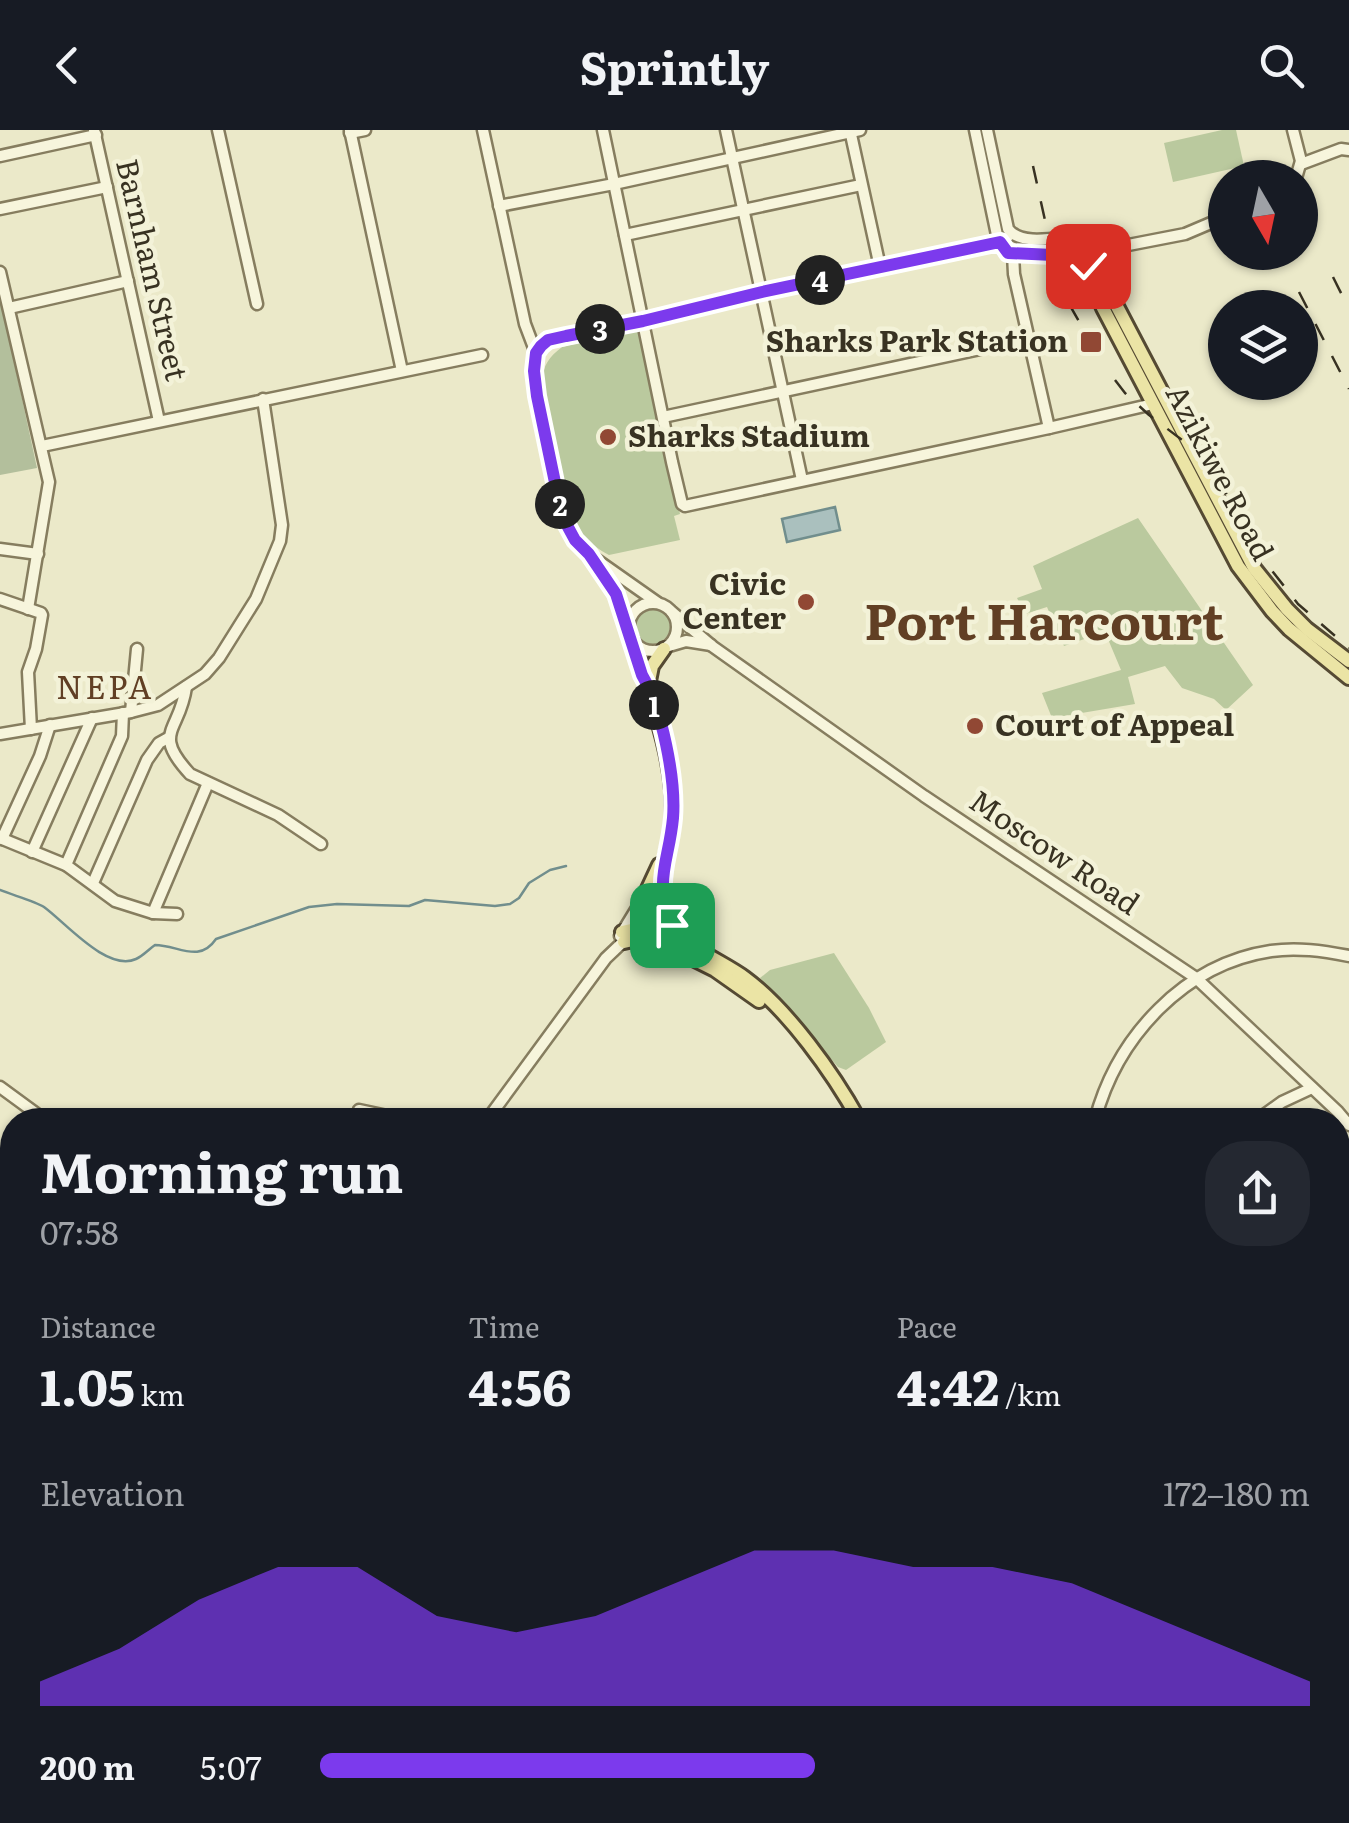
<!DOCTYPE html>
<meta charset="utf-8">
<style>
body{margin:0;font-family:Literata,serif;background:#242831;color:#f1f3f6;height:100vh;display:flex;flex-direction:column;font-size:38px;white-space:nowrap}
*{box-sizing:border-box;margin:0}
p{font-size:32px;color:#9ea1a6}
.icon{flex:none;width:55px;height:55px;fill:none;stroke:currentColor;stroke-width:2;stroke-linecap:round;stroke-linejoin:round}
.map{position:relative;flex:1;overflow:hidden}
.side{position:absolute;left:0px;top:978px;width:1350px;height:718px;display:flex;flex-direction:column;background:#171b24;border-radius:40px 40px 0 0;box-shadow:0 2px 8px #0004}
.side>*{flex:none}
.needle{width:65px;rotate:171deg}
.buttons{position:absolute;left:1208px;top:30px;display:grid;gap:20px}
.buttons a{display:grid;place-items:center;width:110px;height:110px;border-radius:50%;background:#171b24;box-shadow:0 2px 8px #0004;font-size:50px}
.pin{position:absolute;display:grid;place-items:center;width:85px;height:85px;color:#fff;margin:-42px;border-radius:20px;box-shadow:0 5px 15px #0006}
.km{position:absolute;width:50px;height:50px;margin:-25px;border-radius:50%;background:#222;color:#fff;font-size:28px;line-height:50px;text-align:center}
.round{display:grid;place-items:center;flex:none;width:105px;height:105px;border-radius:40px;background:#242831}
.headline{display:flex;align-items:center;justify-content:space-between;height:170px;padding:0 40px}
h1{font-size:55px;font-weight:700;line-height:75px}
.figures{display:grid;grid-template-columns:repeat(3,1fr);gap:15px;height:170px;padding:10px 40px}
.figures div{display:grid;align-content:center}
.figures b{font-size:50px;font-weight:700}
.figures small{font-size:28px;font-weight:400}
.figures p{font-size:28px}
.chart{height:280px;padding:20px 40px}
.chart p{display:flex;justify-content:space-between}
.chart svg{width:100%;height:180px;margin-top:10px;fill:#7c3aed;opacity:.7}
ul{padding:0 40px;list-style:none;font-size:32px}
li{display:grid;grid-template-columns:160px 120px 1fr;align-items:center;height:75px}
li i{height:25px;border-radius:12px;background:#7c3aed}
header{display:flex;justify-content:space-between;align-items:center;height:130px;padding:0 40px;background:#171b24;font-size:45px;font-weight:700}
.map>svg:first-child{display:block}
.green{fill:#bac99e}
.cemetery{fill:#b3bf9c}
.water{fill:#aac0be;stroke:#718e8d;stroke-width:2.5}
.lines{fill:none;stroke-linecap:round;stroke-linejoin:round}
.stream{stroke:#718e8d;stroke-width:2.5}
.minor-casing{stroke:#867d5f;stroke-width:15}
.major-casing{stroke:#554a33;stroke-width:18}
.minor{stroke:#f7f5dc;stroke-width:10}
.major{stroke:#ebe4a5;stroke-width:12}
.rail{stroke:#383222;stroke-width:2.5;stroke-dasharray:18 18;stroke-linecap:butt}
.route-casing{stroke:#fff;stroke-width:20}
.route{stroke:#7c3aed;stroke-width:12}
.poi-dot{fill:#914834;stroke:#f3f2d8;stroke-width:4}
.labels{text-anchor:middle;stroke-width:9;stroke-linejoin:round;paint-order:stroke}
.street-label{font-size:30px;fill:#383222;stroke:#f3f2d8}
.poi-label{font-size:30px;font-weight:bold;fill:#383222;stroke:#f3f2d8;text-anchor:end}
.neighbourhood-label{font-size:32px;letter-spacing:2.5px;fill:#613f24;stroke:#f3f2d8}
.town-label{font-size:50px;font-weight:bold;fill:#613f24;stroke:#f3f2d8}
</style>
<header><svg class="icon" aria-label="back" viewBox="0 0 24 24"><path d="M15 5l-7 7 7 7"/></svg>Sprintly<svg class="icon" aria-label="search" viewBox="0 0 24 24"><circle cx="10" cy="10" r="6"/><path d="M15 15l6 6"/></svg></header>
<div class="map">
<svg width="1349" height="1693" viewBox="0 0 1349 1693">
<rect width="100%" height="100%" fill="#ebe9c9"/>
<g class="green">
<path d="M1222,0h14l8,36 -71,16 -9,-39z"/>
<path d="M639,199l41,185 -6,2 6,24 -71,15c-20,-11 -31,-21 -39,-42l-28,-131c1,-17 7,-25 20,-35z"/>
<path d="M1138,388l115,167 -27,25 -12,-11 -32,-11 -17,-22 -37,11 7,27 -83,14 -10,-25 79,-23 -16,-38 -41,14 -17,-39 -22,7 -8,-16 25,-9 -9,-23z"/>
<circle cx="652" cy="496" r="18"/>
<path d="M834,823l35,55 17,34 -40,28 -8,-3 -78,-89 10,-8z"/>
<path d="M0,1460l12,36v172l-5,3 5,-1v12l37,1 4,10h-53z"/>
<path d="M1349,1475v139l-11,-14v-123z"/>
<path d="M299,1683h296l-1,10h-285z"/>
</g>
<path class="cemetery" d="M0,167l37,171 -37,7z"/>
<g class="water">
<path d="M835,377l5,23 -53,12 -5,-23z"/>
<path d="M12,1037v459l-12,-36v-419z"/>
<path d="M299,1682l10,11h-256l-4,-10z"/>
<path d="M595,1682h268l2,4 44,2v5h-315z"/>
</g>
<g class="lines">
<path class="stream" d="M0,760c12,5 35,11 44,17 22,16 63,65 92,52 7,-3 13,-10 19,-14 23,0 44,19 61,-6l93,-32 28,-3 72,2 16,-6 70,6 15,-2 9,-6 10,-15 21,-13 16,-4"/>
<g class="minor-casing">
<g id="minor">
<path d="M94,0l65,291"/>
<path d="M218,0l39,174"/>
<path d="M350,0l52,241"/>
<path d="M483,0l42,194 11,29 -2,18 3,25 25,120 13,24 14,15 28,39 11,36"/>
<path d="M603,0l69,332 10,42 3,2 364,-78 104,-24"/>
<path d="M726,0l76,350"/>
<path d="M850,0l30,137"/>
<path d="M975,0l22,105 6,15 10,4 61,2"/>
<path d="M987,0l21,99c14,18 50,8 71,7"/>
<path d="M1293,0l8,31 -5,17"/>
<path d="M350,3l15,-3"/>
<path d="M0,26l96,-21"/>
<path d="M1301,34l40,-15 8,1"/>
<path d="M499,76l115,-22 246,-54"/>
<path d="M0,79l107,-22"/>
<path d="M625,105l236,-50"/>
<path d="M1013,124l1,20 35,154"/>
<path d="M1104,127l14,-10 67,-13 40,-17"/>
<path d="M0,142l49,210 -21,127"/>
<path d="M9,178l119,-27"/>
<path d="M536,223l12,-13 18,-5 77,-14 119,-28 223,-47 15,-3 11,-9"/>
<path d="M663,287l364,-78"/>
<path d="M42,316l440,-91"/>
<path d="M0,419l38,5"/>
<path d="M594,428l64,45"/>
<path d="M0,469l41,14 1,2 -6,34 -8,23 3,57"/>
<circle cx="653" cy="497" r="24"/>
<path d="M672,482l40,34 212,150 272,182 142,134 11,13"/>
<path d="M669,516l17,-5 25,4"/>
<path d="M186,557c-6,45 -35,45 4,87l88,41 43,29"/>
<path d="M131,582l6,-63"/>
<path d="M0,604l131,-22 27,-7 47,-31 14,-16 37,-59 24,-58 2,-16 -19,-126"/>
<path d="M0,708l66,27 49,36 38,12 24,1"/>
<path d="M2,709l38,-83 10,-31"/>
<path d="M32,722l60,-134"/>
<path d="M66,735l56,-129 1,-23"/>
<path d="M93,753l54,-123 12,-17 9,-5"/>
<path d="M153,783l55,-130"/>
<path d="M644,788l15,-34"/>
<path d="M620,806l22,-36"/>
<path d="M0,957l45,33"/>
<path d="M359,980l47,10"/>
<path d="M487,990l119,-162 20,-19"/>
<path d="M1095,990c22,-83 89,-156 176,-169 26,-4 52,0 78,5"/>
<path d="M1257,990l25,-18 30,-14"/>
<path d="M1338,1625l11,10"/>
<path d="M1152,1682l9,11"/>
<path d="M1246,1693l13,-11"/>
</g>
</g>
<g class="major-casing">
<g id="major">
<path d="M1102,130l10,37 142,271 33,41 20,20 42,32"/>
<path d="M1082,134l11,2 11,-9 2,-11 -7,-10c-13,-4 -33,2 -25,20 2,5 8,8 11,13 8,12 12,26 18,39l135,258 34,45 17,18 60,49"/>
<path d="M631,508l11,37 6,11c10,35 21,68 24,104 1,15 2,31 -1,45 -7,30 -16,61 1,89 15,25 50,37 73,54 43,32 88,95 114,142"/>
<path d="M648,556l4,-20 12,-17"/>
<path d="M659,735l-13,28 -2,12v13l9,16 10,10 52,26 44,31"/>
<path d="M622,802l27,-6 29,10"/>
<path d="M624,812l18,-4 19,5"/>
<path d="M940,1682v11"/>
</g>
</g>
<use href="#minor" class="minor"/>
<use href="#major" class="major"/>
<g class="rail">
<path d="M1033,36l27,122 21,37"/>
<path d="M1333,147l16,32"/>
<path d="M1299,162l50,97"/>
<path d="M1115,250l10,13 24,22 57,43 60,105 32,41 51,44"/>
</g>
</g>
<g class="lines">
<g class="route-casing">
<path id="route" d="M672,795c-19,-45 -3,-63 1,-107 3,-39 -11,-109 -31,-143l-26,-81 -27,-40 -14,-14 -13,-24 -25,-120 -3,-25 2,-18 5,-7 7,-6 18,-4 77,-15 119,-29 238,-50 8,11 66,3 2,4 12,6"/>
</g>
<use href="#route" class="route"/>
</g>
<g class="poi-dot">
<rect x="1079" y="200" width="24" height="24" rx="5"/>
<circle cx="608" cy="307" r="10"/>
<circle cx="806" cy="472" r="10"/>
<circle cx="975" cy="596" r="10"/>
</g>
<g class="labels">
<g class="street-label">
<text transform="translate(151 140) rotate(77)" y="10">Barnham Street</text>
<text transform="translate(1219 343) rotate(62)" y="10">Azikiwe Road</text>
<text transform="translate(1054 723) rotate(34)" y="10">Moscow Road</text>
</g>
<g class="poi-label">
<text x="1068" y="222">Sharks Park Station</text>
<text x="628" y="317" text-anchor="start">Sharks Stadium</text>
<text x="786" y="465">Civic<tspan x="786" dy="34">Center</tspan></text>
<text x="995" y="606" text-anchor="start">Court of Appeal</text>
</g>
<g class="neighbourhood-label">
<text x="105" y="569">NEPA</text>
</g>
<g class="town-label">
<text x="1044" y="510">Port Harcourt</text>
</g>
</g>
</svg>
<div class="buttons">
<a><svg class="needle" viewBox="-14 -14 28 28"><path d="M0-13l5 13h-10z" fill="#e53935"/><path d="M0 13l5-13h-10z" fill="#9ea1a6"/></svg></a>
<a><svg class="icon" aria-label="layers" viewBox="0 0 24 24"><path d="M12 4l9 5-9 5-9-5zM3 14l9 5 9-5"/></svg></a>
</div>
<div class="pin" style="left:672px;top:795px;background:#1e9e55"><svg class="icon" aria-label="arrive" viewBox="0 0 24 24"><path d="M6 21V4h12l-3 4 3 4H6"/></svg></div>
<div class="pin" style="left:1088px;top:136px;background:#d93025"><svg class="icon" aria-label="check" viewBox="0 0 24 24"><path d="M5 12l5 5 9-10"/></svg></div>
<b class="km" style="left:654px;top:575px">1</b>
<b class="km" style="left:560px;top:374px">2</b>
<b class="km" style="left:600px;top:199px">3</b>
<b class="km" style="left:820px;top:150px">4</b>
<section class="side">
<div class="headline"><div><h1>Morning run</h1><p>07:58</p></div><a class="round"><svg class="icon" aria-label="share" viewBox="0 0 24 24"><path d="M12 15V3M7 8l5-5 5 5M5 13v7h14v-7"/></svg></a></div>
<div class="figures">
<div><p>Distance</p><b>1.05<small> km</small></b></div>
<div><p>Time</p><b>4:56</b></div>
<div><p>Pace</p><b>4:42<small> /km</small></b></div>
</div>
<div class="chart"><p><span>Elevation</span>172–180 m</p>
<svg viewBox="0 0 160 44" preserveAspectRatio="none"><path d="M0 44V38L10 30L20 18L30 10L40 10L50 22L60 26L70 22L80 14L90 6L100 6L110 10L120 10L130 14L140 22L150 30L160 38V44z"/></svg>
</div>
<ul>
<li><b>200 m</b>5:07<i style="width:50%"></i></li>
</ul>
</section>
</div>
